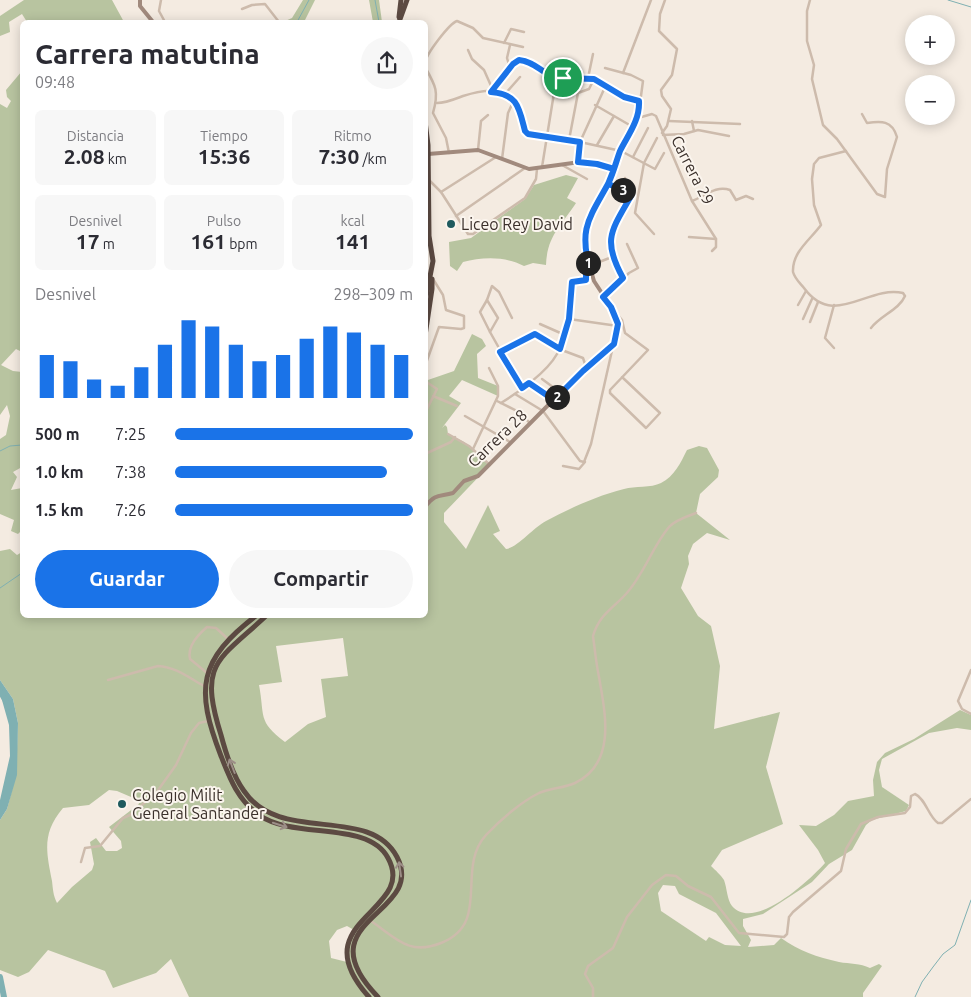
<!DOCTYPE html>
<html lang="es">
<meta charset="utf-8">
<style>
body{margin:0;font-family:Ubuntu,sans-serif;background:#f7f7f7;color:#2b2b33;height:100vh;display:flex;flex-direction:column;font-size:19px;white-space:nowrap}
*{box-sizing:border-box;margin:0}
p{font-size:16px;color:#7c7c81}
.icon{flex:none;width:28px;height:28px;fill:none;stroke:currentColor;stroke-width:2;stroke-linecap:round;stroke-linejoin:round}
.map{position:relative;flex:1;overflow:hidden}
.drawer{position:absolute;left:20px;top:20px;width:408px;height:598px;display:flex;flex-direction:column;background:#fff;border-radius:8px;box-shadow:0 2px 12px #0003}
.drawer>*{flex:none}
.fabs{position:absolute;left:905px;top:15px;display:grid;gap:10px}
.fabs a{display:grid;place-items:center;width:50px;height:50px;border-radius:50%;background:#fff;box-shadow:0 2px 12px #0003;font-size:25px}
.pin{position:absolute;display:grid;place-items:center;width:42px;height:42px;color:#fff;margin:-21px;border:2px solid #fff;border-radius:50%;box-shadow:0 1px 5px #0007}
.km{position:absolute;width:25px;height:25px;margin:-12px;border-radius:50%;background:#222;color:#fff;font-size:14px;line-height:25px;text-align:center}
.round{display:grid;place-items:center;flex:none;width:52px;height:52px;border-radius:26px;background:#f7f7f7}
.headline{display:flex;align-items:center;justify-content:space-between;height:85px;padding:0 15px}
h1{font-size:28px;font-weight:600;line-height:38px}
.figures{display:grid;grid-template-columns:repeat(3,1fr);gap:8px;height:85px;padding:5px 15px}
.figures div{display:grid;align-content:center;border-radius:8px;background:#f7f7f7;text-align:center}
.figures b{font-size:21px;font-weight:600}
.figures small{font-size:14px;font-weight:400}
.figures p{font-size:14px}
.chart{height:140px;padding:10px 15px}
.chart p{display:flex;justify-content:space-between}
.chart svg{width:100%;height:90px;margin-top:5px;stroke:#1a73e8;stroke-width:6}
.primary-button{display:flex;gap:10px;margin-top:auto;padding:10px 15px}
.primary-button a{flex:1;height:58px;border-radius:30px;background:#1a73e8;color:#fff;font-size:20px;font-weight:600;line-height:58px;text-align:center}
.primary-button a+a{background:#f7f7f7;color:#2b2b33}
ul{padding:0 15px;list-style:none;font-size:16px}
li{display:grid;grid-template-columns:80px 60px 1fr;align-items:center;height:38px}
li i{height:12px;border-radius:6px;background:#1a73e8}
.map>svg:first-child{display:block}
.green{fill:#b8c4a0;fill-rule:evenodd}
.water{fill:#7fb0b2}
.lines{fill:none;stroke-linecap:round;stroke-linejoin:round}
.stream{stroke:#7fb0b2;stroke-width:1}
.river{stroke:#7fb0b2;stroke-width:6}
.street{stroke:#cdbbac;stroke-width:2.5}
.secondary{stroke:#a18a7d;stroke-width:4}
.highway{stroke:#5c4a42;stroke-width:5}
.oneway{stroke:#9c8e87}
.route-casing{stroke:#fff;stroke-width:10}
.route{stroke:#1a73e8;stroke-width:6}
.poi-dot{fill:#1f5a5e;stroke:#fbf5ee;stroke-width:2}
.labels{text-anchor:middle;stroke-width:4;stroke-linejoin:round;paint-order:stroke}
.street-label{font-size:16px;fill:#3b302b;stroke:#fbf5ee}
.poi-label{font-size:16px;fill:#3b302b;stroke:#fbf5ee;text-anchor:start}
</style>
<div class="map">
<svg width="971" height="997" viewBox="0 0 971 997">
<rect width="100%" height="100%" fill="#f4ebe1"/>
<g class="green">
<path d="M24,0h88l12,22h-97l-5,-8 -13,8 1,10 -10,4v-20z"/>
<path d="M303,0h12l-11,22h-21l9,-4z"/>
<path d="M369,0h10l3,22h-9z"/>
<path d="M22,71v281l-6,-3 -15,16 12,6 9,1v95l-9,5 4,5 -6,13 11,-2v42l-4,4 -7,-3 3,-11 -14,-6v-75l6,-4 4,-19 -3,-11 -7,10v-311l7,4 4,-7 -4,-4 -1,-7z"/>
<path d="M566,175l12,3 -11,20 9,5c-15,23 -29,33 -30,62l-13,-2 -9,3c-19,-10 -42,-9 -61,-4l-6,9 -7,-5 -1,-24 22,-4 54,-39 9,-14z"/>
<path d="M472,334l10,5 4,7 -9,8 1,24 20,8v10l-36,-16 -13,16 12,7 -19,25 3,-3 2,2 1,7 16,8 26,23 -46,48v9l22,27 22,-44 12,26 -7,3 13,15c11,-1 28,-22 40,-28 25,-13 50,-25 78,-32 11,-3 27,-1 37,-6 13,-6 20,-21 26,-33l12,-4 8,2 12,22 -1,7 -18,17 -4,19 34,27 -23,-7 -14,11 -5,12 1,8 -8,24 17,28 13,10 9,40 -6,63 66,-17 -14,55 17,57 -61,26 -11,16c4,4 10,9 13,14 3,8 3,20 8,26 22,26 77,-25 93,-43l-7,-13 -19,-25 17,1 18,-11 14,-14 26,-5 -1,-16 4,-18 8,-9 29,-14 46,-29 11,5v15l-14,-2 -28,5 -47,26 -3,11 3,17 27,18 -3,6 -34,9 -6,5 -14,25 -23,14 -17,18 -49,32 -20,5v7l8,14 -3,7 26,-2 7,-7c18,13 36,19 58,24 11,2 21,1 31,6l9,-4 3,2 -19,27v4h-674l-18,-38 -15,14 -43,15 -8,-17 -57,-21 -19,22 -11,5 -18,-7v-150l7,-11 9,-34 2,-52 -5,-24 -13,-19v-129l10,-2 7,6 5,-3v63h403v-234l29,-10zM343,638l5,38 -27,3 5,38 -18,7 -23,18c-28,-21 -20,-26 -26,-57l23,-3 -6,-36zM109,790l8,1 21,9 1,4 -30,23 12,14 1,7 -5,3h-11l-10,-13 -6,4 4,22 -2,6 -20,17 -15,16c-4,-8 -4,-14 -5,-22 -6,-30 -10,-48 11,-73l26,-3zM663,885l12,1 4,8 37,19 25,33 -16,-1 -16,-8 -3,4 -45,-30 -3,-18zM347,926l7,4 -7,24v8l-16,-4 -2,-17 8,-11z"/>
</g>
<path class="water" d="M0,680l13,19 5,24 -1,52 -10,34 -7,11v-20l10,-44 -1,-31 -9,-32 6,7 -6,-12z"/>
<g class="lines">
<g class="stream">
<path d="M375,0l4,22"/>
<path d="M948,0l23,7"/>
<path d="M297,22l12,-22"/>
<path d="M0,451l10,-5 12,-1"/>
<path d="M0,588l22,-15"/>
<path d="M915,997l7,-15 11,-15 10,-13 12,-9 16,-45"/>
</g>
<g class="river">
<path d="M0,691l9,15"/>
<path d="M0,977l4,20"/>
</g>
<g class="street">
<path d="M161,0l-2,11 6,11"/>
<path d="M810,0l-3,11v30l7,24 -2,14 11,46 14,14 40,55 8,3 2,-28 10,-32c-5,-17 -16,-16 -30,-14l-5,-9"/>
<path d="M242,9l10,-4 13,-1 14,18"/>
<path d="M504,43l7,-14 13,3"/>
<path d="M510,45l-3,13 3,10"/>
<path d="M468,50l4,9 12,11 8,18"/>
<path d="M425,63c1,-9 24,-39 32,-42l16,7 10,10 40,9"/>
<path d="M425,67c11,19 14,25 8,46l13,25 3,15"/>
<path d="M605,68l26,7 12,6 -5,37 -24,51"/>
<path d="M623,73l28,-73"/>
<path d="M588,78l5,-24"/>
<path d="M491,92l24,-30c14,-9 24,12 36,16 15,4 32,-4 47,2 15,7 24,18 41,21"/>
<path d="M505,94l15,-17"/>
<path d="M437,103c9,0 18,-4 26,-7 42,-13 51,-3 62,35l3,3 52,8 41,9 34,18 9,-16"/>
<path d="M595,105l38,22"/>
<path d="M638,118l14,-4 4,2 36,85 24,38v8l-4,4"/>
<path d="M669,121l71,3"/>
<path d="M692,121l2,10"/>
<path d="M662,133l5,-7 4,-17 -9,-13 -1,-6 11,-15 5,-26 -18,-18 1,-17 5,-14"/>
<path d="M663,135l21,-1 14,-4 31,6"/>
<path d="M569,140l9,-47 11,-4 5,-10"/>
<path d="M597,145l17,-29"/>
<path d="M478,150l3,-29 7,-6"/>
<path d="M846,151l-27,7 -5,6 -2,15 2,26 7,20c-11,15 -29,27 -28,47 2,7 7,11 11,16 30,41 63,-3 99,5l2,3c-6,14 -24,19 -34,32"/>
<path d="M633,157l15,-29"/>
<path d="M502,159l6,-46 6,-13"/>
<path d="M578,162l2,-20 26,-57"/>
<path d="M562,165l25,14"/>
<path d="M542,167l12,-74"/>
<path d="M429,180l12,12 27,42h5l52,-36 11,-19 1,-10"/>
<path d="M608,184l22,11c-1,6 -7,11 -10,17 -13,24 -10,43 3,66"/>
<path d="M623,189l2,-11"/>
<path d="M441,192l55,-35"/>
<path d="M692,201c13,-5 24,-16 38,-11l6,10 10,-4 7,3"/>
<path d="M456,216l69,-48"/>
<path d="M654,234l-19,-21 9,-50 13,-25"/>
<path d="M689,237l27,2"/>
<path d="M589,266l23,-9"/>
<path d="M590,270l-4,3v7l-14,2 -3,37 49,7"/>
<path d="M604,296l25,-23 9,-5 -11,-24"/>
<path d="M487,300l-7,12 10,20"/>
<path d="M798,305l8,-14"/>
<path d="M834,305l-9,33 9,10"/>
<path d="M612,308l10,12 3,13 23,17 -38,40v3l36,35 14,-15 -38,-36"/>
<path d="M512,318l-13,-26 -7,-6 -5,14 11,18 -8,14 32,57"/>
<path d="M803,319l9,-20"/>
<path d="M810,322l8,-20"/>
<path d="M540,324l25,11"/>
<path d="M500,352l35,-18 16,12 32,12 2,6 -2,5"/>
<path d="M425,366l14,-39 22,2 3,-1v-12l-18,-6 -3,-15 -10,-16"/>
<path d="M542,379l19,14"/>
<path d="M425,381l12,8 -12,24"/>
<path d="M529,383l25,17"/>
<path d="M515,394l28,17 37,50 4,1 7,-18 22,-98"/>
<path d="M433,396l24,10"/>
<path d="M497,401l20,10 13,12"/>
<path d="M501,403c18,-11 46,-31 56,-49 6,-10 9,-23 12,-34"/>
<path d="M465,416l45,26"/>
<path d="M448,434l21,12 21,19"/>
<path d="M473,449l25,-53v-10l-9,-18"/>
<path d="M425,454l26,-12 4,-5"/>
<path d="M563,466l16,3 6,-7"/>
<path d="M971,670l-13,31 4,8 9,5"/>
<path d="M207,673l-17,-14c-3,-13 8,-24 17,-32l9,1 12,11"/>
<path d="M108,680l50,-14c18,1 31,12 46,20"/>
<path d="M81,862l4,-14 15,-2 23,-28 7,-3 26,-22 20,-28 15,-32 8,-10 9,-2"/>
<path d="M371,921c25,17 38,35 70,22 51,-20 14,-74 45,-108 14,-15 35,-33 53,-42 12,-5 25,-5 36,-10 42,-20 30,-71 24,-106 -3,-14 -4,-27 -6,-41 6,-21 19,-27 32,-41 19,-20 27,-48 44,-68 6,-7 19,-11 27,-14"/>
<path d="M593,997v-9l-8,-14 3,-8 25,-18 14,-31 25,-32 14,-10 10,1 12,10 23,11 28,36 45,4 3,-3 2,-17 4,-5 48,-41 5,-22 15,-25 17,-7 27,-4 5,-6 1,-11 4,-2c11,5 13,22 23,29h4l29,-24"/>
</g>
<g class="secondary">
<path d="M140,0v6l13,16"/>
<path d="M425,507c11,-14 14,-10 28,-14l11,-12 14,-5 99,-100 37,-32 4,-20 -7,-17 -17,-26 -7,-24 -3,-18 7,-24 17,-31 6,-15 -17,-5 -17,-2 -51,7 -51,-19 -50,4"/>
</g>
<g class="highway">
<path d="M399,17l2,-17"/>
<path d="M399,22l8,-22"/>
<path d="M425,121l3,24 1,91 4,25 -8,41"/>
<path d="M425,336l7,-47v-10"/>
<path d="M257,615c-59,45 -62,74 -36,141 9,23 17,44 38,59 35,25 109,5 129,43 30,54 -88,62 -19,139"/>
<path d="M267,615c-49,46 -69,47 -46,120 5,19 12,41 23,56 36,54 125,13 153,66 30,58 -95,62 -19,140"/>
</g>
</g>
<defs><path id="oneway-shaft" d="M-6 0H5M1.5-3L5.5 0L1.5 3" fill="none" stroke-width="1.6" stroke-linecap="round" stroke-linejoin="round" transform="scale(1.25)"/></defs>
<g class="oneway">
<use href="#oneway-shaft" transform="translate(232 766) rotate(-111)"/>
<use href="#oneway-shaft" transform="translate(280 825) rotate(18)"/>
<use href="#oneway-shaft" transform="translate(400 869) rotate(-98)"/>
</g>
<g class="lines">
<g class="route-casing">
<path id="route" d="M563,78l31,1 30,18 15,4c1,19 -11,34 -19,50 -4,11 -7,23 -12,33 -20,36 -29,45 -18,86l-4,3v7l-14,2 -3,37 -9,30 -25,-15 -35,18 22,36 7,-5 25,17 29,-29 31,-27 4,-20 -7,-17 -8,-10 20,-19c-21,-38 -12,-47 8,-82l-9,-7 -14,-5 6,-15 -17,-5 -19,-2 2,-20 -52,-8 -3,-3c-6,-23 -7,-37 -34,-39l22,-28 6,-4c19,2 24,17 44,18"/>
</g>
<use href="#route" class="route"/>
</g>
<g class="poi-dot">
<circle cx="451" cy="224" r="5"/>
<circle cx="122" cy="804" r="5"/>
</g>
<g class="labels">
<g class="street-label">
<text transform="translate(693 170) rotate(63)" y="6">Carrera 29</text>
<text transform="translate(497 438) rotate(-44)" y="6">Carrera 28</text>
</g>
<g class="poi-label">
<text x="461" y="230">Liceo Rey David</text>
<text x="132" y="801">Colegio Milit<tspan x="132" dy="18">General Santander</tspan></text>
</g>
</g>
</svg>
<div class="fabs">
<a>+</a>
<a>−</a>
</div>
<div class="pin" style="left:563px;top:78px;background:#1e9e55"><svg class="icon" aria-label="arrive" viewBox="0 0 24 24"><path d="M6 21V4h12l-3 4 3 4H6"/></svg></div>
<b class="km" style="left:588px;top:263px">1</b>
<b class="km" style="left:557px;top:397px">2</b>
<b class="km" style="left:623px;top:190px">3</b>
<section class="drawer">
<div class="headline"><div><h1>Carrera matutina</h1><p>09:48</p></div><a class="round"><svg class="icon" aria-label="share" viewBox="0 0 24 24"><path d="M12 15V3M7 8l5-5 5 5M5 13v7h14v-7"/></svg></a></div>
<div class="figures">
<div><p>Distancia</p><b>2.08<small> km</small></b></div>
<div><p>Tiempo</p><b>15:36</b></div>
<div><p>Ritmo</p><b>7:30<small> /km</small></b></div>
</div>
<div class="figures">
<div><p>Desnivel</p><b>17<small> m</small></b></div>
<div><p>Pulso</p><b>161<small> bpm</small></b></div>
<div><p>kcal</p><b>141</b></div>
</div>
<div class="chart"><p><span>Desnivel</span>298–309 m</p>
<svg viewBox="0 0 160 44" preserveAspectRatio="none"><path d="M5 44V23M15 44V26M25 44V35M35 44V38M45 44V29M55 44V18M65 44V6M75 44V9M85 44V18M95 44V26M105 44V23M115 44V15M125 44V9M135 44V12M145 44V18M155 44V23"/></svg>
</div>
<ul>
<li><b>500 m</b>7:25<i style="width:100%"></i></li>
<li><b>1.0 km</b>7:38<i style="width:89%"></i></li>
<li><b>1.5 km</b>7:26<i style="width:100%"></i></li>
</ul>
<div class="primary-button"><a>Guardar</a><a>Compartir</a></div>
</section>
</div>
